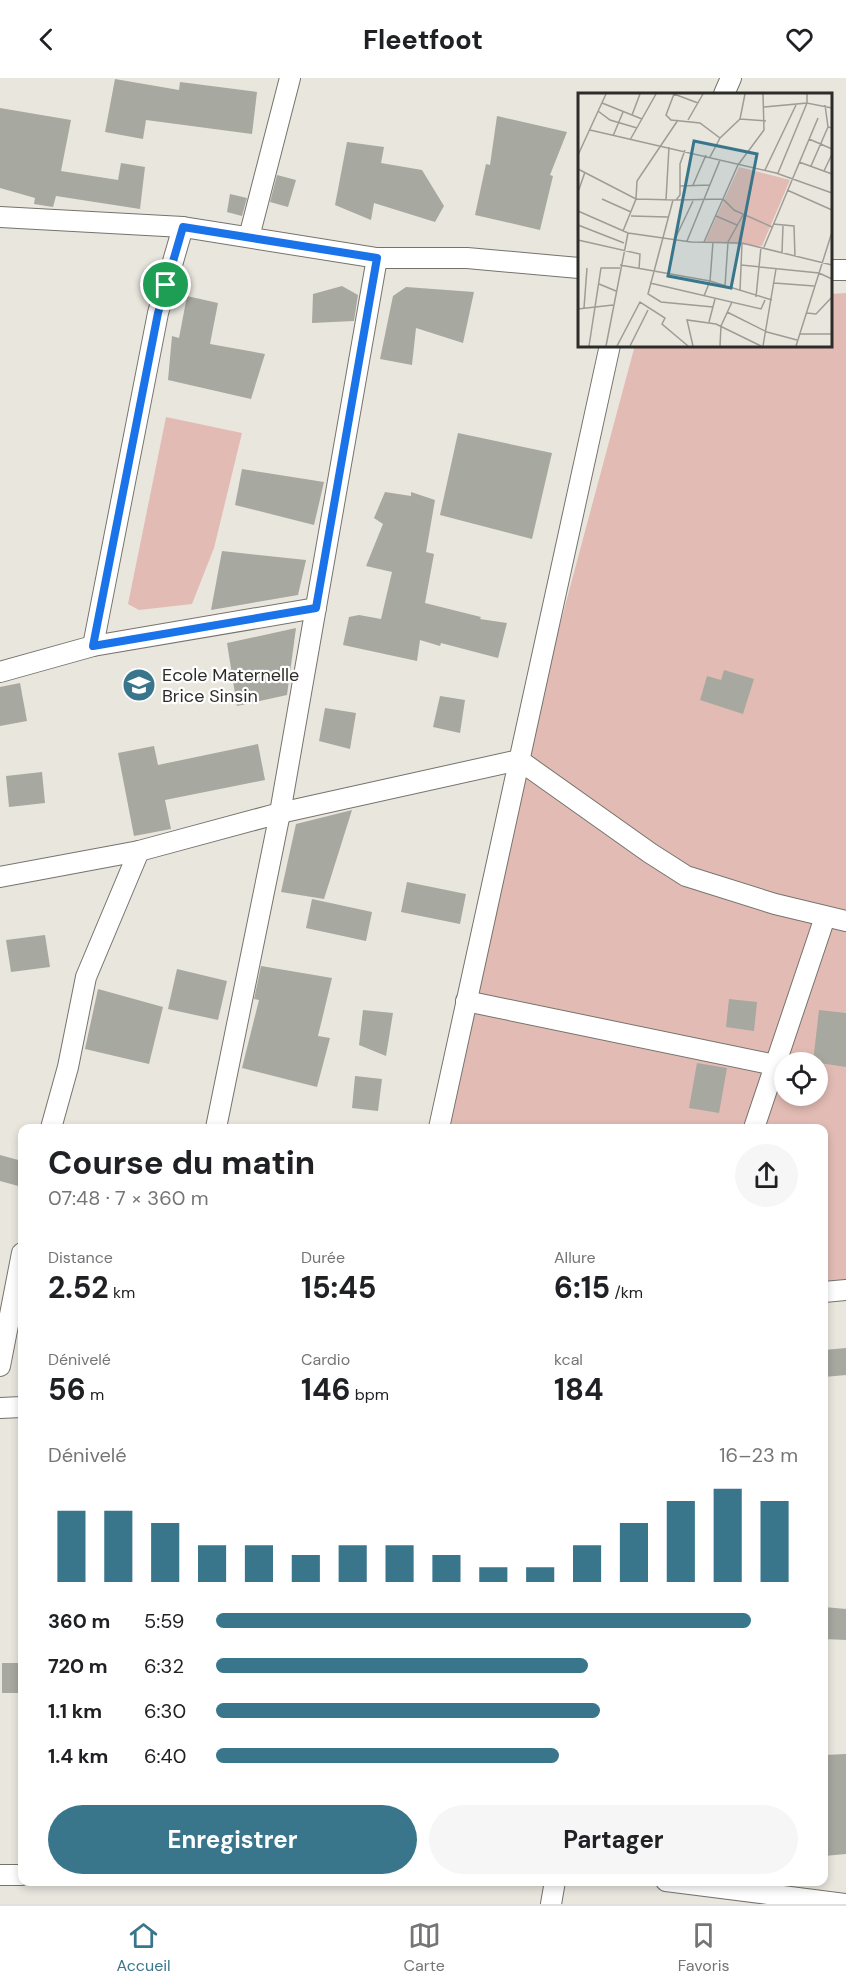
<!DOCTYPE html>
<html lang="fr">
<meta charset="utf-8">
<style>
body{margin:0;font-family:"DM Sans",sans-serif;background:#f6f6f6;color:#202124;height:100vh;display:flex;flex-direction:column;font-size:22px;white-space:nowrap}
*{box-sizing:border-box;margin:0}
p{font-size:20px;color:#757577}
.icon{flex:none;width:33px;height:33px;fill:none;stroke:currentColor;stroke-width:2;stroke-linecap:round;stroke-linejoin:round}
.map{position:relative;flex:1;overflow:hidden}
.sheet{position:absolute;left:18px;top:1046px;width:810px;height:762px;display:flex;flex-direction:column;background:#fff;border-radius:12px;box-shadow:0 3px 9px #0003}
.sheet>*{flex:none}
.buttons{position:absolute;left:774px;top:974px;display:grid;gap:12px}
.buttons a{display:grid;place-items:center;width:54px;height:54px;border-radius:50%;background:#fff;box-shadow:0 3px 9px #0003;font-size:30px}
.pin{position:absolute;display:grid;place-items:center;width:51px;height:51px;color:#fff;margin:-26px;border:3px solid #fff;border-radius:50%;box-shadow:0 2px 6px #0007}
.round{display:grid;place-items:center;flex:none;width:63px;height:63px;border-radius:32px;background:#f6f6f6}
.summary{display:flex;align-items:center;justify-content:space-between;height:102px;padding:0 30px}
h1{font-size:33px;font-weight:700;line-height:45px}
.figures{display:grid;grid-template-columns:repeat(3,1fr);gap:9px;height:102px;padding:6px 30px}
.figures div{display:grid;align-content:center}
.figures b{font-size:30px;font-weight:700}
.figures small{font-size:16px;font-weight:400}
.figures p{font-size:16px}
.chart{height:168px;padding:12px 30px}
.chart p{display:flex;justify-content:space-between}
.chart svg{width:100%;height:108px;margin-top:6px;stroke:#39768c;stroke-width:6}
.primary-button{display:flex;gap:12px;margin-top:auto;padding:12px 30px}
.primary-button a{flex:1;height:69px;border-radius:36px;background:#39768c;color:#fff;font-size:24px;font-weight:700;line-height:69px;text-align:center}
.primary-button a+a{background:#f6f6f6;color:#202124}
ul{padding:0 30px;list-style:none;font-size:20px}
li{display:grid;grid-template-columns:96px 72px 1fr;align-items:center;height:45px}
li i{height:15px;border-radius:8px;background:#39768c}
header{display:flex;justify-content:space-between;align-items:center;height:78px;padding:0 30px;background:#fff;font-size:27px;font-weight:700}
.tabs{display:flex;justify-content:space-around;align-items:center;height:84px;border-top:2px solid #e0e0e0;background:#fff;font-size:16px;color:#757577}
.tabs a{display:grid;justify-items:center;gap:3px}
.tabs .active{color:#39768c}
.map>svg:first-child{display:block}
.green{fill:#e2bcb4;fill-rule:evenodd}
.building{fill:#a7a8a0}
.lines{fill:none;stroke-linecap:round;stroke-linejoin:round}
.street-casing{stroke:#76736c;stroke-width:22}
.street{stroke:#fff;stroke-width:20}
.route-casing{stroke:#fff;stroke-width:12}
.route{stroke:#1a73e8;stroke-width:8}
.labels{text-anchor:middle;stroke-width:4.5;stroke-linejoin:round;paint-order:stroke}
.poi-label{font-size:18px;fill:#2d2c28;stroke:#fff;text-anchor:start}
.inset-road{fill:none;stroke:#9e9c95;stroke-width:1.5}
.view{fill:#39768c;fill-opacity:0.15;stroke:#39768c;stroke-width:3}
.inset-edge{fill:none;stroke:#2d2c28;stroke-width:3}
</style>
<header><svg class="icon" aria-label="back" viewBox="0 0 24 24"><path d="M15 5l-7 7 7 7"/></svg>Fleetfoot<svg class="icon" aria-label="heart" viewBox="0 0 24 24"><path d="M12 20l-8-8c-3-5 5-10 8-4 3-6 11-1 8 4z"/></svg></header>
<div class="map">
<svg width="846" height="1826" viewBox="0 0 846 1826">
<rect width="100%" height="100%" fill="#e9e6de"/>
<g class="green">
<path d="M846,215v996l-22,4v-165h-376l77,-373 110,-410h195v-51zM784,984h34v33h-34z"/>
<path d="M166,339l76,16 -28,115 -22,56 -53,6 -11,-6z"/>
</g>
<g class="building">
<path d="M115,1l64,11 1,-8 77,10 -5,42 -106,-14 -3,19 -38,-7z"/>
<path d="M0,30l71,12 -10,51 57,9 3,-17 24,4 -5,42 -84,-13 -3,11 -19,-3 1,-6 -35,-10z"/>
<path d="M497,38l70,16 -17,43 3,1 -13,54 -65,-15 11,-51 4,1z"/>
<path d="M347,64l37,5 -3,16 41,7 22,36 -9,16 -61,-19 -3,17 -36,-15z"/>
<path d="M277,97l19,5 -8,27 -18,-5z"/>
<path d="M230,116l17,4 -5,18 -15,-4z"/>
<path d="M342,208l16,9 -4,26 -42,2 1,-29z"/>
<path d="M406,209l68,5 -11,51 -47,-15 -4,37 -32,-6 13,-63z"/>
<path d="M187,218l31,7 -8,41 55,10 -14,45 -83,-19 4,-44 7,2z"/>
<path d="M458,355l94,20 -20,86 -92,-24z"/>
<path d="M242,391l82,13 -10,43 -79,-20z"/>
<path d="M385,414l26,4v-4l24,8 -9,52 8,2 -9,49 56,14 -1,2 27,4 -9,35 -57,-15 -1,3 -20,-6 -3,21 -74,-16 6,-28 10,-2 22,4 11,-47 -26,-6 17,-42 -9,-6z"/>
<path d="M222,473l84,9 -8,35 -87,15z"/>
<path d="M296,550l-9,67 -50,11 -10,-63z"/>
<path d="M724,592l30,9 -11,35 -43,-14 7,-24 14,4z"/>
<path d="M20,605l7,38 -27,5v-39z"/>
<path d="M440,618l25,4 -5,33 -27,-6z"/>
<path d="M325,630l31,5 -6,36 -31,-8z"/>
<path d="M258,666l7,36 -100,20 6,29 -37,7 -16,-83 36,-7 4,19z"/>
<path d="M42,694l3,31 -36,4 -3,-31z"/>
<path d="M352,732l-28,89 -43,-7 15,-68z"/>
<path d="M407,804l59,12 -6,30 -59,-12z"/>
<path d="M312,821l60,13 -6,29 -60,-13z"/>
<path d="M45,857l5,32 -39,5 -5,-32z"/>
<path d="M261,888l71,12 -14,58 12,2 -13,49 -75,-19 17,-68 -5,-1z"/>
<path d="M177,891l50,12 -9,39 -50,-11z"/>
<path d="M98,911l65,18 -14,57 -64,-15z"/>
<path d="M729,921l28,3 -3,29 -28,-4z"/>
<path d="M363,932l30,3 -7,43 -27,-11z"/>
<path d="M819,932l27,3v54l-33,-5z"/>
<path d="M697,985l30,5 -8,45 -30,-5z"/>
<path d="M355,998l27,3 -4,32 -26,-3z"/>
<path d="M0,1077l22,6v26l-22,-6z"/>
<path d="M846,1270v27l-22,2v-27z"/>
<path d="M824,1529l22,2v31l-22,-1z"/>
<rect x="2" y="1585" width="20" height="30"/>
<path d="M846,1676v100l-22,2v-101z"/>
</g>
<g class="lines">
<g class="street-casing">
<g id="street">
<path d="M724,16l7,-16"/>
<path d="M0,139l183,10 194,31h90l112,10"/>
<path d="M249,159l41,-159"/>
<path d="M830,192h16"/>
<path d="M93,568l65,-333 25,-86"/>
<path d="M0,594l93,-26 223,-38"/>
<path d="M0,799l139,-26 141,-38 239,-53 131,93 36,23 89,28 71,17"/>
<path d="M466,923l309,64"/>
<path d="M51,1050l17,-61 18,-90 53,-126"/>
<path d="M216,1050l64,-315 97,-555"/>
<path d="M439,1050l171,-783"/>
<path d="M754,1050l71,-211"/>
<path d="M824,1214l22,-2"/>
<path d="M0,1288l22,-113"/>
<path d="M0,1330l22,-1"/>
<path d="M0,1797h22"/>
<path d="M666,1803l180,23"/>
<path d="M551,1826l4,-23"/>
</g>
</g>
<use href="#street" class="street"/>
</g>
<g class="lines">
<g class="route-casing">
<path id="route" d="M183,149l194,31 -61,350 -223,38 65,-333z"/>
</g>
<use href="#route" class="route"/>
</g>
<defs>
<g id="school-disc" transform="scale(1.725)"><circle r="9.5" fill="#39768c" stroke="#fff"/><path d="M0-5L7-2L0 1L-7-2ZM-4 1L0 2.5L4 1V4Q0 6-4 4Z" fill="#fff"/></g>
</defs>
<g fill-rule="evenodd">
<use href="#school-disc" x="139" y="607"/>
</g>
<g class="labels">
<g class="poi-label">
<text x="162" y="603">Ecole Maternelle<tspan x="162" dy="21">Brice Sinsin</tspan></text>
</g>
</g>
<g transform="translate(578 15)">
<rect width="254" height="254" fill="#e9e6de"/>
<path d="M161,74l51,13 -28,66 -57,-4z" fill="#e2bcb4"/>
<path class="inset-road" d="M24,10l40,16M120,10l-24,-9 -8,21 5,5 29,3 20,15 20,-19 26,2M247,12l3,22 4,1M186,14l43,-4v-9M20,18l12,9 27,8M54,22l8,-21M162,26l5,-25M110,27l15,-26M12,37l186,43 56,20M35,43l10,-24M231,46l23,10M52,47l26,-46M0,62l28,-61M132,64l10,-19M221,69l33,12M233,73l17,-39M0,76l58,30 40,1 4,-5v-31l5,-14M187,77l31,-65M246,78l8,-17M200,80l29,-70 25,5M115,92l13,-30M102,93l30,-1M209,97l45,20M0,99l7,-20M24,106l29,13M88,107l3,-53M95,107l-25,94 13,8 52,5M98,107l47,-1 11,11 38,17M0,118l50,22 63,9 51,1 90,22M53,123l37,1M138,123l21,9M195,131l21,2 1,31M0,132l46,18M45,138l13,-32 1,-18 41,-61M97,146l18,-38M0,147l62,14 -1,15M109,148l33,-81M126,149l34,-77 26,-35 -1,-36M186,154l54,-129M204,160l1,-28M42,172l90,16 62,19M163,172l78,8 13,6M72,190l111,26 4,-9M196,190l40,3M21,191l17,7M147,193l3,-44 15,-27M162,198l2,-48M126,203l6,-15 3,-39M178,204l5,-50M6,215l3,-40M0,216l35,-4M149,219l40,20 30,8M229,220l9,1 16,-17M131,229l6,-23M222,241h32M11,253l12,-78h19M28,253l22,-113M39,253l23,-44 25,16 -3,6 26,22M52,253l18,-36M115,253l-6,-26 29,4 45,22M142,253l1,-20 11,-24M185,253l13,-77M218,253l36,-114"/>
<path class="view" d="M116,48l63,13 -26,134 -63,-12z"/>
<rect width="254" height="254" class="inset-edge"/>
</g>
</svg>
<div class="buttons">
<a><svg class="icon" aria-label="locate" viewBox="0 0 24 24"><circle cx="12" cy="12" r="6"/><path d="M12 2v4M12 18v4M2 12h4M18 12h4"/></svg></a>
</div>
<div class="pin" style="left:166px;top:207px;background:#1e9e55"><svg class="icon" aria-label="arrive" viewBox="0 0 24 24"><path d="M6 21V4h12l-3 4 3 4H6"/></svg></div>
<section class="sheet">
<div class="summary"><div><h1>Course du matin</h1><p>07:48 · 7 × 360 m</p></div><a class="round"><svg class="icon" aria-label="share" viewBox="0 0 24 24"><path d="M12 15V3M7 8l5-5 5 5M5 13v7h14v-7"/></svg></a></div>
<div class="figures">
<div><p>Distance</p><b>2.52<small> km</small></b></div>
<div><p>Durée</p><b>15:45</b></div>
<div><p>Allure</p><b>6:15<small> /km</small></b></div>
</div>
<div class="figures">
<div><p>Dénivelé</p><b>56<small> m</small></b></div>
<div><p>Cardio</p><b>146<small> bpm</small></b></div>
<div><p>kcal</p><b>184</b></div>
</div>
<div class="chart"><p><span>Dénivelé</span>16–23 m</p>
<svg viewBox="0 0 160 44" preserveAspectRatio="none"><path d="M5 44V15M15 44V15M25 44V20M35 44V29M45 44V29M55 44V33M65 44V29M75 44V29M85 44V33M95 44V38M105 44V38M115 44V29M125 44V20M135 44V11M145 44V6M155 44V11"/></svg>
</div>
<ul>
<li><b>360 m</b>5:59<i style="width:92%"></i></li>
<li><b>720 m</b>6:32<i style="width:64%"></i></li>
<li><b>1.1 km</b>6:30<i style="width:66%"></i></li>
<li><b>1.4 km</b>6:40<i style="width:59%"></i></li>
</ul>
<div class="primary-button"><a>Enregistrer</a><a>Partager</a></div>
</section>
</div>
<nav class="tabs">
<a class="active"><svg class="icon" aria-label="home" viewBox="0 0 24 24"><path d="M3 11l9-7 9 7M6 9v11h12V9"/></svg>Accueil</a>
<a><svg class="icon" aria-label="map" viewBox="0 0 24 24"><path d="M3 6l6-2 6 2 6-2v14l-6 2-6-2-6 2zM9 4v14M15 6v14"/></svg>Carte</a>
<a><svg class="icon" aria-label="saved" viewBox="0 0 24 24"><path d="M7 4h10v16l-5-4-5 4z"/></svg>Favoris</a>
</nav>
